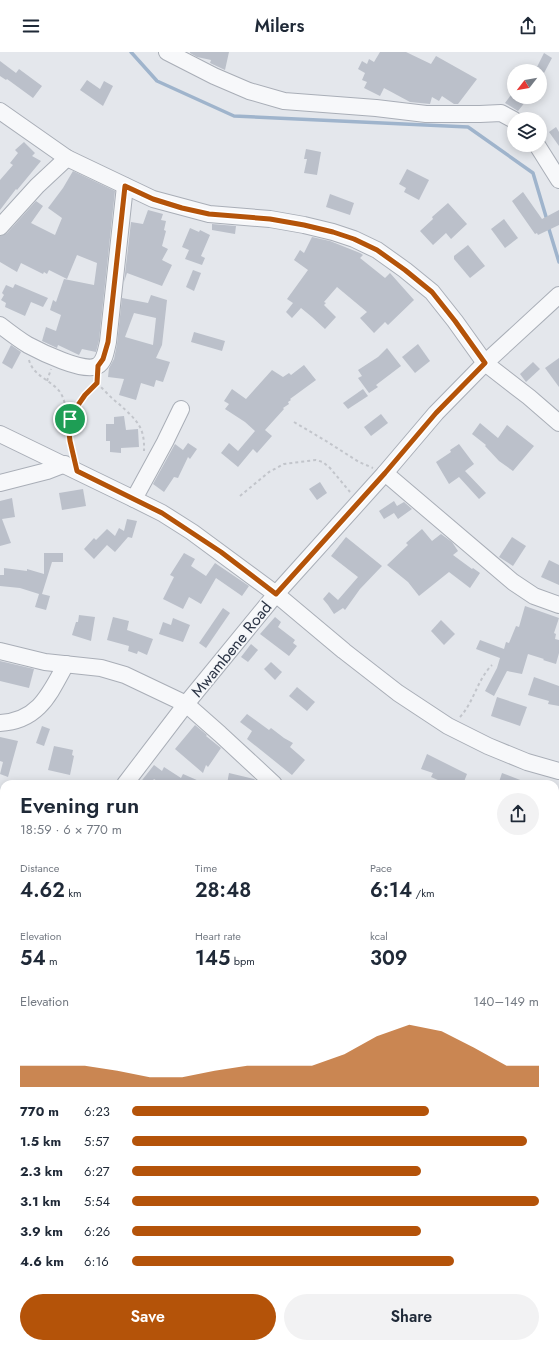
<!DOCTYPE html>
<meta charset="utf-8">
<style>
body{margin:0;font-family:Jost,sans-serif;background:#f2f2f3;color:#1f2937;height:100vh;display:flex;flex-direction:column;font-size:15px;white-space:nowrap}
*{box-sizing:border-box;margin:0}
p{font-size:13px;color:#747a83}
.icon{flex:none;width:22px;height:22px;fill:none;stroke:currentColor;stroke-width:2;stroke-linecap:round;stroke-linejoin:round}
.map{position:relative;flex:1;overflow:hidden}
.drawer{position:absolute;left:0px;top:728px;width:559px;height:568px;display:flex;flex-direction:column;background:#fff;border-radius:12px 12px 0 0;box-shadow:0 2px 10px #0003}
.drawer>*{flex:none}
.needle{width:26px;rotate:239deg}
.controls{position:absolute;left:507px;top:12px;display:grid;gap:8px}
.controls a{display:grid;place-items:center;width:40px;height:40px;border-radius:50%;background:#fff;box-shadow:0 2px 10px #0003;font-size:20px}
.pin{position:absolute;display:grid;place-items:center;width:34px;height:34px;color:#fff;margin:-17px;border:2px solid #fff;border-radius:50%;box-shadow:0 1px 4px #0007}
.round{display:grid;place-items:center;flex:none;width:42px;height:42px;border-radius:21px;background:#f2f2f3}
.headline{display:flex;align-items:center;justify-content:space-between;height:68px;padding:0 20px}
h1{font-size:22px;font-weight:600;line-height:30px}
.figures{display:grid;grid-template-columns:repeat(3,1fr);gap:6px;height:68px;padding:4px 20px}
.figures div{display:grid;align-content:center}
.figures b{font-size:20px;font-weight:600}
.figures small{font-size:11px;font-weight:400}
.figures p{font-size:11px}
.chart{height:112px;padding:8px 20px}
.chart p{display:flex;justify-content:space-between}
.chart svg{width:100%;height:72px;margin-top:4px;fill:#b45309;opacity:.7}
.button{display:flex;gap:8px;margin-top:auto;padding:8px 20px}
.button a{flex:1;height:46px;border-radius:24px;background:#b45309;color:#fff;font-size:16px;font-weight:600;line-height:46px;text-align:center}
.button a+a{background:#f2f2f3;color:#1f2937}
ul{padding:0 20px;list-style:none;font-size:13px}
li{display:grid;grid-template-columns:64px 48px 1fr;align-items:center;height:30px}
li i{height:10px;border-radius:5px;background:#b45309}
header{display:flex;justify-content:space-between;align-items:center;height:52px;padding:0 20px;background:#fff;font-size:18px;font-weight:600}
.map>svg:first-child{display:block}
.green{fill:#c9d6c5}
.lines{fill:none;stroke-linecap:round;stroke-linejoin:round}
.stream{stroke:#9fb4cc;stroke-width:3.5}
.building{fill:#bbc0ca;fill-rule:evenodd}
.minor-casing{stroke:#a9aeb7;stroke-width:18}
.path{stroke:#c2c5cb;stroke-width:2;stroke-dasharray:3 3;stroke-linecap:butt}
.minor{stroke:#f7f8fa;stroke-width:16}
.route-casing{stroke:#fff;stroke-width:8}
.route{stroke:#b45309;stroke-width:5}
.labels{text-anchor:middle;stroke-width:3;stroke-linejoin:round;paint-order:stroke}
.street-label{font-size:16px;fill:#2b3445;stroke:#f4f6f9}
</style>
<header><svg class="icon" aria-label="menu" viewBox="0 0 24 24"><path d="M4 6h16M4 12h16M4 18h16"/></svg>Milers<svg class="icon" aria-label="share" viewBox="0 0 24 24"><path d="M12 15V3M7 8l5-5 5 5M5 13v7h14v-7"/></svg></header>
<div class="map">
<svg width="559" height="1296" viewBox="0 0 559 1296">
<rect width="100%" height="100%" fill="#e4e7ec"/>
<path class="green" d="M559,1089v207h-135l3,-4h128v-199z"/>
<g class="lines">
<g class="stream">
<path d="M131,0l26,29 77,35 234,11 65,46 14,47"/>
<path d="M548,174l11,36"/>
</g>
</g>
<g class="building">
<path d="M190,0h39l-4,18 -15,-7 1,-3 -14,-3 -7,-4z"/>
<path d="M380,0h26l25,12 5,-8 41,23 -19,25h-4l-12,-8 -3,5 -7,-4 -2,7 -20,-2 -26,-14 -4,8 -16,-8 3,-6 -5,-2 3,-7 -7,-4 4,-8 5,3 2,-5 5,3z"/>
<path d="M544,1l8,5 -8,15 -8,-4z"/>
<path d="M0,9l16,12 3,-4 23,17 -9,12 -26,-19 -1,1 -6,-4z"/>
<path d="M87,28l13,9 4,-8 9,5 -10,20 -23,-16z"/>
<path d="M513,40l1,2v3h6l6,4 -8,10 -13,-8z"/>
<path d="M556,75l3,5v14l-10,-14z"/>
<path d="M24,90l11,11 -3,3 9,5 -24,29 -1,-1 -16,21v-30l13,-15 -3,-2 8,-10 -3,-3z"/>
<path d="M306,97l15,3 -4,23 -13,-2 3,-14h-3z"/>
<path d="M407,117l22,11 -10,20 -15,-8 2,-4 -7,-4z"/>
<path d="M73,119l42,20 -16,149 -3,12 -14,-3 -3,6 -21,-10 -1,3 -15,-7 4,-14 10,4 5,-16 -11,-5 3,-10 3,2 8,-23 30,6 3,-22 -20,-8 -10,24 -18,-9 -2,4 -3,-2 -1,2 -22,-11 -4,9 -17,-10v-26l7,-3 29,-32 7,5 -12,17 24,12 7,-17 -14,-10 15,-20z"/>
<path d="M523,140l19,27 17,-9v15l-21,10 -1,-2 -2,1 -23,-33z"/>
<path d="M330,142l24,9 -4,12 -24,-8z"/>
<path d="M448,151l19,21 -16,15 -5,-6 -13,12 -13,-14 13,-12 -1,-2z"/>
<path d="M148,158l15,4 -2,6 5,1 -2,9 2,1 -4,15 6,3 -6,11 10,5 -10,21 -35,-13 -3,9 7,-60 12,2z"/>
<path d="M504,167l14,19 -13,10 -14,-19z"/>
<path d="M212,172l24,2 -1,8 -23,-4z"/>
<path d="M190,176l9,4 1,-2 10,5 -9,21 4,2 -3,7 -17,-6 4,-9 -7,-3z"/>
<path d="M312,185l18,4 30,12 3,2 -3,3 25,20 5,-5 24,27 -26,25 -3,-3 -11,11 -14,-15 7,-6 -30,-25 -13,15 2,1 -2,2 12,12 -11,12 -13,-12 -11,-9 -9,10 -6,-6 7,-9 -6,-4 21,-29 -14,-10 6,-10 4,3z"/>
<path d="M468,193l17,21 -15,12 -16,-19v-3z"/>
<path d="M193,218l8,3 -7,18 -8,-4z"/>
<path d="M15,232l33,14 -5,9 -12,-5 -6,14 -20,-9 1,-4 -5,-3 3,-5 -2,-2 4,-8 7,3z"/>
<path d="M151,243l16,5 -5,45 -6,13 14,4 -7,20 -7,-2 -2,7 -13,-4 -5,17 -17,-5 5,-16 -16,-2 1,-9 5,-9 3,-15 5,-46 26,5zM134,261l22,5 -3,27 -28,-8z"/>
<path d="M194,280l31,9 -3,10 -31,-9z"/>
<path d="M418,292l12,17 -15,12 -13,-16z"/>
<path d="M11,293l10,7 -9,17 -10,-6z"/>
<path d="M387,296l14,18 -25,19 2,2 -9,6 -11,-15 4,-2 -4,-6 20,-13z"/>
<path d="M559,306v29l-14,-19z"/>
<path d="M533,310l7,7 -14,13 -6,-8z"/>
<path d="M304,313l12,15 -26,19 1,1 -3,2 1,2 -6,4 1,1 -19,21 7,6 -15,17 -4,-4 -15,18 -17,-14 8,-10 9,8 17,-20 -10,-9 -20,-13 4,-5 -5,-3 8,-12 14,10 26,-29 11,7 6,-4 2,2z"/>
<path d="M363,337l5,7 -20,13 -5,-6z"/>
<path d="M381,362l7,9 -17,13 -7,-9z"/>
<path d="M124,364l2,14 12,-1 1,18 -18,1v5l-11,-1v-11h-4v-17h8v-7z"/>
<path d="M480,371l18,15 9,-13 27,21 -21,25 -14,-10 -14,-15 1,-1 -14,-11z"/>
<path d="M188,391l9,6 -7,10 -2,-2 -10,21 -4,-1 -10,15 -11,-8 22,-40 8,6z"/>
<path d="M459,392l15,20 -9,7 21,22 -7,6 -20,-22 -10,7 -13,-22 15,-10 -1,-2z"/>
<path d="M320,430l7,11 -10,7 -8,-11z"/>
<path d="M83,437l3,17 -24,4 -3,-17z"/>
<path d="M12,446l3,19 -13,2 9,24 -11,3v-45z"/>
<path d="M394,449l3,5 7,-4 8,7 -14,10 -4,-6 -10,6 -5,-8z"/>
<path d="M127,467l10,2 -5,17 -4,-1 -13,15 -8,-7 -13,14 -10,-10 10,-11 2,2 11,-11 8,7 4,-8 5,3z"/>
<path d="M422,477l10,12 9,-7 11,8 6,9 -5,4 19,14 1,-1 7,5 -10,15 -21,-16 -30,24 -11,-14 -21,-17 21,-20 -2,-2z"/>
<path d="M346,485l36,29 -22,23 -15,21 -2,-2 -9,6 -6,-9 -5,-6 6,-7 9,8 20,-23 -27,-21z"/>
<path d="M512,485l14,9 -13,20 -14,-9z"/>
<path d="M44,501h19v9h-11l-10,32 8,2 -4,14 -11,-3 4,-13 -19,-6 -20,-2v-11h4v-7l23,3v-2l17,5z"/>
<path d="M184,501l11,6 -4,7 15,10 9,-13 34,23 -7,10 -26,-18 -15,26 -12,-7 -6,12 -20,-10 11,-22 -4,-2z"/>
<path d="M549,508l10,5v20l-18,-8z"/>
<path d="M525,554l34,12 -5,15 2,1 -1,5 4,1v13l-3,11 -13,-4 1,-1 -16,-5 -6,20 -15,-3 -13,25 -9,-5 12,-23 3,-10 -24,-9 4,-9 24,9 2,-7 3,1 7,-17 3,1z"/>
<path d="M223,556l7,5 -24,35 -7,-5z"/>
<path d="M79,563l16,2 -4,24 -19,-6 4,-13h2z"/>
<path d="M113,565l16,4 -2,9 26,9 -6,16 -9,-4 -1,3 -9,-3 1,-5 -22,-6z"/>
<path d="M275,565l6,5 -3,5 17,13 -2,3 4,3 -8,10 -29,-22z"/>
<path d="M173,566l17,7 -7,17 -24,-8 4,-12 8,3z"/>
<path d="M441,568l14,14 -11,11 -13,-14z"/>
<path d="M251,592l7,6 -10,12 -7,-5z"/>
<path d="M0,609l34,8 -5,19 -29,-7z"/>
<path d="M271,610l11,10 -7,8 -11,-11z"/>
<path d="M534,625l25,9v20l-11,-2 1,-3 -21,-6z"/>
<path d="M297,635l18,15 -8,9 -18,-15z"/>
<path d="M497,645l30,10 -7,19 -29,-10z"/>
<path d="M247,662l22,16 2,-2 13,10 9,5 -3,4 15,13 -13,15 -45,-36 5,-8 -12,-9z"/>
<path d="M195,673l12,10 -1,1 15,12 -13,19 -2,-2 -3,8 -28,-24z"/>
<path d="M42,674l8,3 -6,17 -8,-3z"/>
<path d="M0,685l18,4 -10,36 -8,-3 3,-12 -3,-1z"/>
<path d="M54,694l19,4 -1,5 2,1 -4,19 -22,-5z"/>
<path d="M427,702l40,20 -4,10h-16l-16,-7 2,-4 -12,-4z"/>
<path d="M154,713l8,6 2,-4 17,11 2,-4 23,10h-44l-8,-5 -4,5h-11z"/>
<path d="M229,721l25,6 6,5h-33z"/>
<path d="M502,721l26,10 -1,1h-23l-5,-2z"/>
</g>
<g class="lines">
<g class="minor-casing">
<g id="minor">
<path d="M167,0l47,24 35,15 35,10 92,7 50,6h54l21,-1 13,7"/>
<path d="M0,59l67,47 86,41 56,15 61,5 34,6 29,7 21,7 23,11 28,20 27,22 23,29 30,42 44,34 30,26"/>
<path d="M537,93l22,35"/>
<path d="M0,175l37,-41 30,-28"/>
<path d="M0,273c9,7 18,14 28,20 13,7 56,28 69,21 8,-4 9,-16 11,-24l17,-156"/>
<path d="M0,382l134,65 28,14 30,19 84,62 68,57 54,42 50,33 40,20 39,16 32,9"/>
<path d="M385,421l128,109 21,14 25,9"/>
<path d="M0,431l47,-12 18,-7"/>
<path d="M134,447l31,-57 16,-33"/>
<path d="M0,599l45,11 56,6 24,7 61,29 34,30 54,50"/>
<path d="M0,671c39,-2 50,-30 66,-59"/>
<path d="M125,732l61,-80 90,-110 109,-121 51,-60 49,-50 74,-68"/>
<path d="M0,882l4,-4"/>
<path d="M555,882l4,1"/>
<path d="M0,916l4,4"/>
<path d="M555,1036l4,1"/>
<path d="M305,1292l2,4"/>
<path d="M423,1296l5,-4"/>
</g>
</g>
<g class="path">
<path d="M29,308c4,16 22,20 31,32 6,9 5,19 10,27"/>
<path d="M47,329l4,-12"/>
<path d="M97,331c7,7 14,15 22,21 17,16 26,22 25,47"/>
<path d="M294,370l32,19 33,21 14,6"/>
<path d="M72,401c-6,-26 -4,-39 14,-59 5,-5 10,-9 11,-15"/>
<path d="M240,444l29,-24 15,-8 32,-4 7,2 7,6 20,24"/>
<path d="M460,665c14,-15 17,-37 32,-52"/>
<path d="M555,1131l4,-1"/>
</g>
<use href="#minor" class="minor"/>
</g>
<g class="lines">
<g class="route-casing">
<path id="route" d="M125,134l28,13 29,9 27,6 61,5 34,6 29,7 21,7 23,11 28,20 27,22 23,29 30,42 -49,50 -51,60 -109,121 -55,-42 -59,-39 -85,-42 -7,-30 -2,-16 8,-17 9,-13 12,-12 1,-17 5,-7 5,-17z"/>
</g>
<use href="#route" class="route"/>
</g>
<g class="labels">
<g class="street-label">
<text transform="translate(231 597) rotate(-51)" y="6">Mwambene Road</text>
</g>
</g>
</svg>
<div class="controls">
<a><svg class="needle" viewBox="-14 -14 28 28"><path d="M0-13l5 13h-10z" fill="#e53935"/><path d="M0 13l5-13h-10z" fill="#747a83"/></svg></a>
<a><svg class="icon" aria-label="layers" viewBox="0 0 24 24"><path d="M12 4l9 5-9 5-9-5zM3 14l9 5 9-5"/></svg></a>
</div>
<div class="pin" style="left:70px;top:367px;background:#1e9e55"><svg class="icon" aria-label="arrive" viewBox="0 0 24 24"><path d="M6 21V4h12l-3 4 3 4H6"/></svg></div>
<section class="drawer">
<div class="headline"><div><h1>Evening run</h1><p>18:59 · 6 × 770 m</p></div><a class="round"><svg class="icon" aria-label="share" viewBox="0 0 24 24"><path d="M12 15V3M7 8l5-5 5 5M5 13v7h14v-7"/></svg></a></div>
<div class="figures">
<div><p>Distance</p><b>4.62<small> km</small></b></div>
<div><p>Time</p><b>28:48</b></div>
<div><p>Pace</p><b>6:14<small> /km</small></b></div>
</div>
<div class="figures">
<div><p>Elevation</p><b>54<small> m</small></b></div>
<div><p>Heart rate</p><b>145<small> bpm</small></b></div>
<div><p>kcal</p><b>309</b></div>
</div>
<div class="chart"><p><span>Elevation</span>140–149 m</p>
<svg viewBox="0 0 160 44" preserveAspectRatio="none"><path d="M0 44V31L10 31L20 31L30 34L40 38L50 38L60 34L70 31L80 31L90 31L100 24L110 13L120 6L130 10L140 20L150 31L160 31V44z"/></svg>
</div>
<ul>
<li><b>770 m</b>6:23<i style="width:73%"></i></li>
<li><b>1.5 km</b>5:57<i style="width:97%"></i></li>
<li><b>2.3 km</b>6:27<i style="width:71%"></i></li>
<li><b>3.1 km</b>5:54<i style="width:100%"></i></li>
<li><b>3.9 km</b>6:26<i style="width:71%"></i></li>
<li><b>4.6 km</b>6:16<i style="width:79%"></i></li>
</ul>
<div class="button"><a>Save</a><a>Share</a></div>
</section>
</div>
